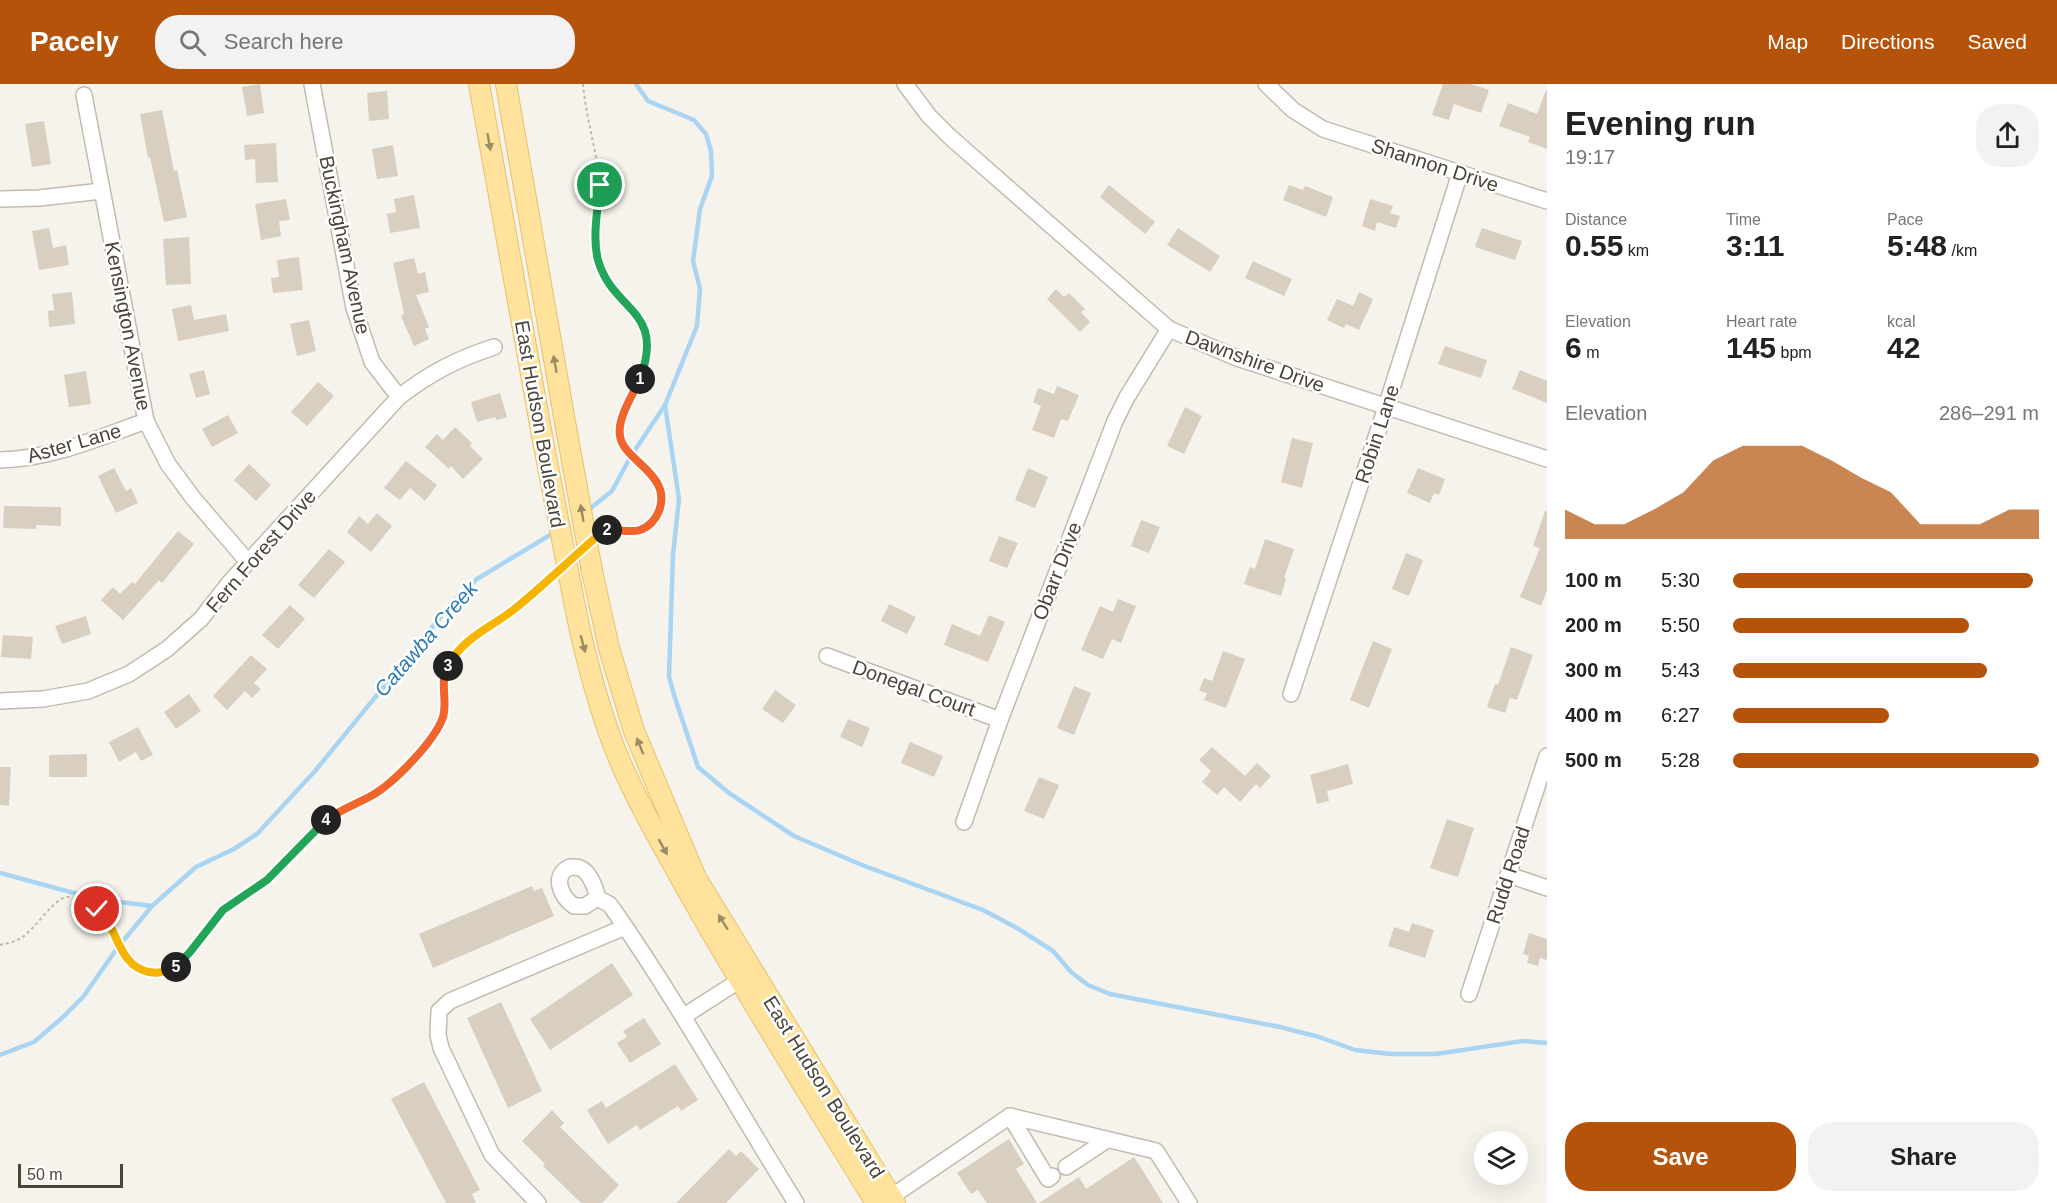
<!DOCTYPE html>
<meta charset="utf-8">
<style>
body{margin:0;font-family:Helvetica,sans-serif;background:#f2f2f2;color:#222;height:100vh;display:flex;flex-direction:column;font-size:22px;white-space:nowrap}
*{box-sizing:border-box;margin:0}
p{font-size:20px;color:#767676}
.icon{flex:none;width:33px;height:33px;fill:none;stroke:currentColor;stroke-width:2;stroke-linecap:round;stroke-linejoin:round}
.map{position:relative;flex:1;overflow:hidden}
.panel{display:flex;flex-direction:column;background:#fff;width:510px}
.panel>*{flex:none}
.tools{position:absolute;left:1474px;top:1047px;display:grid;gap:12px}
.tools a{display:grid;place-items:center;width:54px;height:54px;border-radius:50%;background:#fff;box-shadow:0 6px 24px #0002;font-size:30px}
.scale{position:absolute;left:18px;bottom:15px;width:105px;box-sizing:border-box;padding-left:6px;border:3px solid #4b4439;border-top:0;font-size:16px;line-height:21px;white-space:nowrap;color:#4b4439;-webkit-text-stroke:4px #fff;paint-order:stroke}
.pin{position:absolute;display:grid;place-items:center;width:51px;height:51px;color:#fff;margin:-26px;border:3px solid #fff;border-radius:50%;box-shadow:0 2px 6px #0007}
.km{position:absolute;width:30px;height:30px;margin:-15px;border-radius:50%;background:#222;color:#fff;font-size:16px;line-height:30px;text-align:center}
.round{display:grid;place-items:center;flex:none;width:63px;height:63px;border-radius:24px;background:#f2f2f2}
.overview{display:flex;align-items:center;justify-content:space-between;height:102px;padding:0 18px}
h1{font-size:33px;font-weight:800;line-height:45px}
.metrics{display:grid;grid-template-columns:repeat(3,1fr);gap:9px;height:102px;padding:6px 18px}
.metrics div{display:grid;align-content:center}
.metrics b{font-size:30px;font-weight:800}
.metrics small{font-size:16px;font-weight:400}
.metrics p{font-size:16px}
.chart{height:168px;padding:12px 18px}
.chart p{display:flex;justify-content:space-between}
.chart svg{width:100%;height:108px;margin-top:6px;fill:#b45309;opacity:.7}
.button{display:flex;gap:12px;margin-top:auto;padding:12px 18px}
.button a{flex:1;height:69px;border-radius:24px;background:#b45309;color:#fff;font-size:24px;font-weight:800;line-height:69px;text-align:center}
.button a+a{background:#f2f2f2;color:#222}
ul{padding:0 18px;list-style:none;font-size:20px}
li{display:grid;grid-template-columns:96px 72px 1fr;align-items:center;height:45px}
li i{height:15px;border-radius:8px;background:#b45309}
header{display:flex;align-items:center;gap:36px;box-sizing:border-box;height:84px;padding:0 30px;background:#b45309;color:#fff}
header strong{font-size:28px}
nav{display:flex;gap:33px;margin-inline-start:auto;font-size:21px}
.search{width:420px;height:54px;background:#f2f2f2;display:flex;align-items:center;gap:15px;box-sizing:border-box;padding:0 21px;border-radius:24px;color:#767676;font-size:22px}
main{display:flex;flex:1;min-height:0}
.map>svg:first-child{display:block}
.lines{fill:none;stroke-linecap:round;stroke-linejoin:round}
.stream{stroke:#a9d4f2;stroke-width:4.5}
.building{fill:#d8cfc1}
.minor-casing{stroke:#c2bbae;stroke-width:18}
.major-casing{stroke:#e6c16a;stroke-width:22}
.path{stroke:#c4b79f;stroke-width:2;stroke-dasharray:3 3;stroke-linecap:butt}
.minor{stroke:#fff;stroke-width:15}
.major{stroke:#ffe39c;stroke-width:20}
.major-bridge-casing{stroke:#e6c16a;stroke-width:22;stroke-linecap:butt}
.major-bridge{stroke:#ffe39c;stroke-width:20}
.oneway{fill:#9c8c66}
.split-1-casing{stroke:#fff;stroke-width:12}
.split-2-casing{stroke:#fff;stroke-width:12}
.split-3-casing{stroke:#fff;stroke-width:12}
.split-4-casing{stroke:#fff;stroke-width:12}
.split-5-casing{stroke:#fff;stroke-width:12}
.split-6-casing{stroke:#fff;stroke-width:12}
.split-1{stroke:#22a559;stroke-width:8}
.split-2{stroke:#f0652b;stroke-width:8}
.split-3{stroke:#f5b400;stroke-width:8}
.split-4{stroke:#f0652b;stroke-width:8}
.split-5{stroke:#22a559;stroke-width:8}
.split-6{stroke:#f5b400;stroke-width:8}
.labels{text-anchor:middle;stroke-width:5;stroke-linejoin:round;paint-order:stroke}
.street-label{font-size:20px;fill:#4b4439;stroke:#fff}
.water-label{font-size:21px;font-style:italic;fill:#2e7ab2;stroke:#fff}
</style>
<header>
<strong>Pacely</strong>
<div class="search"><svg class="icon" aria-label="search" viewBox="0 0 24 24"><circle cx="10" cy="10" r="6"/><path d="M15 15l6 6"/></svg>Search here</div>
<nav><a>Map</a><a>Directions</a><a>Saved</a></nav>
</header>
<main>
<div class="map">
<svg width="1547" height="1119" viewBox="0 0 1547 1119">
<rect width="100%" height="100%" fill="#f6f3ec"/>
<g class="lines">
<g class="stream">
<path d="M665,321l14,94 -6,56 -4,121 5,19 24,72 31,26 65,43 68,29 121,45 34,18 36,23 18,21 17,13 22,9 170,33 39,10 36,13 36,4h45l87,-13 24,2"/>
<path d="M587,427l25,-20 19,-35 34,-51 32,-79 3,-37 -7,-28 7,-52 12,-33 -1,-25 -5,-17 -12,-14 -46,-19 -12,-17"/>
<path d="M0,789l96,26 56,7"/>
<path d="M0,971l34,-13 28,-24 21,-21 35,-50 34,-41 44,-39 38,-18 23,-15 58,-63 138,-169 24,-23 78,-47"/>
</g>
</g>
<g class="building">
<path d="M260,0l4,29 -17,3 -5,-29z"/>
<path d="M1443,0h28l18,6 -8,23 -27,-9 -5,16 -17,-5z"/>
<path d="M1546,6l1,1v58l-19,-7 2,-5 -31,-11 9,-23 29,11z"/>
<path d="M387,7l2,28 -20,2 -2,-28z"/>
<path d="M162,26l12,61 3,-1 10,47 -23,5 -14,-65 -2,1 -8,-44z"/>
<path d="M44,37l7,43 -19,3 -7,-43z"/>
<path d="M276,59l2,39 -22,1 -1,-24 -10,1 -1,-15z"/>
<path d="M393,61l5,31 -21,3 -5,-30z"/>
<path d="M1109,101l46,37 -10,12 -45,-37z"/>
<path d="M1289,101l14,5 2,-4 28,11 -7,20 -43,-17z"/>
<path d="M414,111l6,33 -30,5 -3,-19 9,-2 -2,-13z"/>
<path d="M286,115l4,21 -11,1 2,15 -20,4 -6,-36z"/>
<path d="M1370,115l23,7 -3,7 10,3 -4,12 -19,-6 -2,9 -13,-5z"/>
<path d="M49,144l4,20 13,-3 3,20 -30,5 -7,-39z"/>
<path d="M1178,144l42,28 -10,16 -43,-27z"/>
<path d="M1482,144l40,13 -7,19 -40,-13z"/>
<path d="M189,153l2,47 -25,1 -3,-46z"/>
<path d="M299,173l4,33 -30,3 -2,-15 8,-1 -2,-17z"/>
<path d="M414,174l4,16 7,-2 4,20 -13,3 13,32 -4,2 4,10 -15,7 -13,-30 3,-2 -11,-51z"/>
<path d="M1253,177l39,18 -8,17 -39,-18z"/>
<path d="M1056,205l8,8 5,-4 16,16 -4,3 9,10 -10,10 -33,-33z"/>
<path d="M72,208l3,32 -26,3 -1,-16 6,-1 -2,-16z"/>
<path d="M1359,208l14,7 -14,31 -13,-6 -2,4 -17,-8 10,-21 16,7z"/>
<path d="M191,221l3,15 32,-6 3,17 -51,10 -6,-32z"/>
<path d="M309,236l7,31 -19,5 -7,-32z"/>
<path d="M1445,262l42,14 -6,18 -43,-14z"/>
<path d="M204,286l6,24 -14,4 -7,-24z"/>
<path d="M1520,286l27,11v22l-35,-14z"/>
<path d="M86,287l5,33 -22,3 -5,-32z"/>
<path d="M318,298l16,14 -27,30 -16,-14z"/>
<path d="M1057,302l22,9 -11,26 -7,-2 -7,19 -22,-8 9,-24 -8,-4 5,-14 16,6z"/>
<path d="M500,309l7,24 -10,3 -2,-3 -18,5 -6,-20z"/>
<path d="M1185,323l17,9 -18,38 -17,-8z"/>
<path d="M228,331l10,18 -26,14 -10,-18z"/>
<path d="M455,343l17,16 -2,3 13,13 -20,20 -12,-13 -2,3 -24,-22 12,-13 6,6z"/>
<path d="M1292,354l21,5 -11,45 -21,-6z"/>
<path d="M406,377l31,24 -12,16 -15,-13 -10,12 -16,-12z"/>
<path d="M249,380l22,21 -15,16 -22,-21z"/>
<path d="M114,384l12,23 5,-3 7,15 -22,10 -18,-37z"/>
<path d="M1028,384l20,9 -13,31 -20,-8z"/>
<path d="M1418,384l27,11 -6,16 -5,-2 -4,10 -23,-10z"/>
<path d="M4,422l57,1v19l-25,-1v4l-33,-1z"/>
<path d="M1545,427h2v79l-6,16 -21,-9 20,-49 -7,-2z"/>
<path d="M377,429l15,13 -21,26 -24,-20 12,-16 9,8z"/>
<path d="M1141,436l19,7 -11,26 -18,-7z"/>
<path d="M178,447l16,13 -32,39 -3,-3 -36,40 -22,-20 12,-13 7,7 12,-12 3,2z"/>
<path d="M999,452l19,7 -11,25 -18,-7z"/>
<path d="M1265,455l29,10 -10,29 2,1 -5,17 -37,-12 6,-17 5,2z"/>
<path d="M329,465l16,13 -31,36 -16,-13z"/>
<path d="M1406,469l17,7 -14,36 -17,-7z"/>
<path d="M1118,515l18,7 -15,37 -9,-4 -9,20 -22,-9 19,-44 13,6z"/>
<path d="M889,520l27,13 -9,17 -26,-13z"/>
<path d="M290,521l15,14 -27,30 -16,-14z"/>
<path d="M989,531l16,7 -17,40 -44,-17 8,-21 28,12z"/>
<path d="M86,532l5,18 -29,10 -7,-18z"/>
<path d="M3,551l30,2 -2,22 -30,-2z"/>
<path d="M1373,557l19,8 -23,59 -19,-8z"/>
<path d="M1511,563l22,8 -16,45 -7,-2 -5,15 -18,-6 8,-23 3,1z"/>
<path d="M1223,567l22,8 -19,49 -22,-8 3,-7 -8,-2 5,-13 8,3z"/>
<path d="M251,571l16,14 -13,14 7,6 -9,9 -7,-7 -18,19 -14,-14z"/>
<path d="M1074,602l17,7 -17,42 -17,-7z"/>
<path d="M775,606l21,15 -13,18 -21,-14z"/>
<path d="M189,610l12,17 -25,18 -12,-17z"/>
<path d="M848,635l22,9 -8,19 -22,-10z"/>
<path d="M138,643l15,28 -12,6 -5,-9 -17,10 -10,-20z"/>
<path d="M910,658l33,14 -9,21 -33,-14z"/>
<path d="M1212,663l33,29 12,-13 14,13 -11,12 -4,-4 -16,18 -16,-15 -7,8 -15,-13 9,-11 -12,-11z"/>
<path d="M87,670v23h-38v-22z"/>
<path d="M1348,680l5,20 -26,7 2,10 -12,3 -7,-29z"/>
<path d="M0,683h11l-2,39 -9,-1z"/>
<path d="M1039,693l20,8 -15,34 -20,-8z"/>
<path d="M1447,735l27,9 -16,49 -28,-9z"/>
<path d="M532,802l2,5 8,-3 12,28 -121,52 -14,-34z"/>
<path d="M1412,839l22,7 -9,28 -37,-12 6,-19 15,5z"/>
<path d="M1529,849l18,6v21l-7,-2 -2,8 -11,-3 2,-7 -6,-2z"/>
<path d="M612,879l21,32 -83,55 -20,-31z"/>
<path d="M501,918l41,89 -34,17 -41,-90z"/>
<path d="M644,934l17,26 -31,19 -13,-20 10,-6 -4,-6z"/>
<path d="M675,980l23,36 -17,11 -3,-5 -38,24 -3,-5 -29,19 -21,-34 15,-9 4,7z"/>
<path d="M424,998l56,108 -8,4 4,9h-30l-55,-104z"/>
<path d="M552,1026l12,13 -4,4 59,58 -17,18h-21l-38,-37 2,-2 -23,-23z"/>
<path d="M1009,1055l15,25 -8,5 21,34h-50l-9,-13 -7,4 -14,-21z"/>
<path d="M729,1065l7,7 5,-5 18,18 -33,34h-50z"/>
<path d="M1134,1073l29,46h-124l40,-26 7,12z"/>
</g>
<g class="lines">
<g class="minor-casing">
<g id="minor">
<path d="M312,0l42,224 18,54 27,35"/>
<path d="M905,0l24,32 21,21 219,192 68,29 310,101"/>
<path d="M1266,0l27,26 30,19 224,72"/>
<path d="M84,11l62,326 22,43 25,34 55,64"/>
<path d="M0,115l39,-1 63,-7"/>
<path d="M0,376c51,-1 98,-22 146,-39"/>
<path d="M827,572l173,64"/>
<path d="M1291,610l95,-287 74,-234"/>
<path d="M0,617l43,-2 45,-8 41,-17 38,-25 34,-30 28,-36 170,-186c31,-24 58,-38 95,-50"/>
<path d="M964,738l36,-102 115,-299 12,-24 42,-68"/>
<path d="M570,783c3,0 7,0 10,1 9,3 17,22 17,30l-12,8h-11c-13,-9 -23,-31 -4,-39z"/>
<path d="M1509,791l38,13"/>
<path d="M597,814l12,6 4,5c66,95 122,196 183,294"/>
<path d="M1469,910l78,-238"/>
<path d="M684,932l64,-41"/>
<path d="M1010,1032l38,63 4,-3"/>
<path d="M1066,1083l41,-27"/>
<path d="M891,1113l119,-81 146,35 33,52"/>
<path d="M538,1119l-46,-48 -51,-107 -3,-13 1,-24 11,-10 175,-74"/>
</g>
</g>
<g class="major-casing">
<g id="major">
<path d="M479,0l64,357"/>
<path d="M506,0l59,338"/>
<path d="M592,487l17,77 25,83 62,147 199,325"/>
<path d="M571,502c10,54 23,107 42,158 20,52 49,100 76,149 59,105 124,207 187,310"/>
</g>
</g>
<g class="path">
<path d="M583,0c3,33 13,65 17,98 3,26 -9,52 -2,77 8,33 47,50 49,85 2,30 -33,72 -27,94 7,24 56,40 38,76 -14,27 -37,9 -57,18"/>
<path d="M0,861c7,-2 15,-3 21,-7 14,-8 33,-41 47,-41 13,1 33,11 39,22 14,22 20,62 56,54 28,-7 40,-44 59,-61 13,-13 30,-20 44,-32 22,-19 38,-44 61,-61 23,-17 52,-23 73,-45 15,-16 40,-39 44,-62 3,-18 -4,-32 6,-49 14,-25 39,-35 61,-51 14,-11 27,-24 41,-36"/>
</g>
<use href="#minor" class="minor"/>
<use href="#major" class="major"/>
<g class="major-bridge-casing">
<g id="major-bridge">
<path d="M565,338l27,149"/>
<path d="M543,357l28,145"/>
</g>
</g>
<use href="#major-bridge" class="major-bridge"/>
</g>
<defs><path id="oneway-solid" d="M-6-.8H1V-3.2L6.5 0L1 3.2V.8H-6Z" transform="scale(1.5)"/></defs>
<g class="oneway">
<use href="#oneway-solid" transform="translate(489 58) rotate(80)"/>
<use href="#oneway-solid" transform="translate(555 280) rotate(-100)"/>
<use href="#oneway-solid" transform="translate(582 429) rotate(-100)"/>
<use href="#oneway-solid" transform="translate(583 560) rotate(75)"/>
<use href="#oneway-solid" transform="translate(640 662) rotate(-112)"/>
<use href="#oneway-solid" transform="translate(663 763) rotate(61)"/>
<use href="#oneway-solid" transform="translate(723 838) rotate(-122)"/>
</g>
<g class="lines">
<g class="split-1-casing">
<path id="split-1" d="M600,101c-2,23 -8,52 -2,75 15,53 68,48 42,119"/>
</g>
<g class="split-2-casing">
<path id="split-2" d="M607,446c11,-1 23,3 33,0 9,-3 16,-11 19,-19 14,-37 -36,-50 -39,-75 -3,-18 13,-41 20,-57"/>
</g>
<g class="split-3-casing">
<path id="split-3" d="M448,582c16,-30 45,-39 69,-59 29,-24 56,-50 84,-74l6,-3"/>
</g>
<g class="split-4-casing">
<path id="split-4" d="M326,736c14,-10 30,-16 45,-24 22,-12 64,-55 72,-79 5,-17 -4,-34 5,-51"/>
</g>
<g class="split-5-casing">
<path id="split-5" d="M176,883l14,-15 33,-42 44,-30 59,-60"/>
</g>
<g class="split-6-casing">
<path id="split-6" d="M97,825c22,18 20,57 52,63 10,2 18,0 27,-5"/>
</g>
<use href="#split-1" class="split-1"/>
<use href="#split-2" class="split-2"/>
<use href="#split-3" class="split-3"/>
<use href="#split-4" class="split-4"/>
<use href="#split-5" class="split-5"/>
<use href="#split-6" class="split-6"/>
</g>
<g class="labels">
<g class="street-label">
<text transform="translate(1435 81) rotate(18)" y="7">Shannon Drive</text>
<text transform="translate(345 161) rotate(78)" y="7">Buckingham Avenue</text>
<text transform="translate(128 242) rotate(79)" y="7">Kensington Avenue</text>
<text transform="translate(1255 277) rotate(20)" y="7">Dawnshire Drive</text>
<text transform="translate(540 340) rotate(80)" y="7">East Hudson Boulevard</text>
<text transform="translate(1377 350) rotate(-72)" y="7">Robin Lane</text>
<text transform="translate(74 359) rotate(-16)" y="7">Aster Lane</text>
<text transform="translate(261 467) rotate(-49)" y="7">Fern Forest Drive</text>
<text transform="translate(1057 487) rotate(-69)" y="7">Obarr Drive</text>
<text transform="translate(914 604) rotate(20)" y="7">Donegal Court</text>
<text transform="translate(1508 791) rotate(-72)" y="7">Rudd Road</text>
<text transform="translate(824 1003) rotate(58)" y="7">East Hudson Boulevard</text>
</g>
<g class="water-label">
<text transform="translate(426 555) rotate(-49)" y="7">Catawba Creek</text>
</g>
</g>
</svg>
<div class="tools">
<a><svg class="icon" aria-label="layers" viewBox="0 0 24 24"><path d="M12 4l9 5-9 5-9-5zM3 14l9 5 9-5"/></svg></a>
</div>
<div class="scale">50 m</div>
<div class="pin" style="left:600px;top:101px;background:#1e9e55"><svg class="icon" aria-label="arrive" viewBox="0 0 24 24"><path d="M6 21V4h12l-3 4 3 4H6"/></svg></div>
<div class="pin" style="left:97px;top:825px;background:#d93025"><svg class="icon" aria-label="check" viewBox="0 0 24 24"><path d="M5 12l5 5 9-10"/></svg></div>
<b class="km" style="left:640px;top:295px">1</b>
<b class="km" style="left:607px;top:446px">2</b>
<b class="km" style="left:448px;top:582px">3</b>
<b class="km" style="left:326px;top:736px">4</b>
<b class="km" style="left:176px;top:883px">5</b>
</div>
<section class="panel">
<div class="overview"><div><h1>Evening run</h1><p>19:17</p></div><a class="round"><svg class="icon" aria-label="share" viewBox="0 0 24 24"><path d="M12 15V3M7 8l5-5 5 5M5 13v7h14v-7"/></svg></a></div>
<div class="metrics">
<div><p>Distance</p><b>0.55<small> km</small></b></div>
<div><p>Time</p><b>3:11</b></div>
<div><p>Pace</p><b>5:48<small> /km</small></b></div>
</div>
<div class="metrics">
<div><p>Elevation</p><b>6<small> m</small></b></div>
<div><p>Heart rate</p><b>145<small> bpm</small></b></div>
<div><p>kcal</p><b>42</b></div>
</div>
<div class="chart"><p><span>Elevation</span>286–291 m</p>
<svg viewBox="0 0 160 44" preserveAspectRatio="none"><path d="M0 44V32L10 38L20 38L30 32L40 25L50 12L60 6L70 6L80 6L90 12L100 19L110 25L120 38L130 38L140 38L150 32L160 32V44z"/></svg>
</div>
<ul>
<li><b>100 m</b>5:30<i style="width:98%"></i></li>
<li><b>200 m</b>5:50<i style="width:77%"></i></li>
<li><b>300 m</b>5:43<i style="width:83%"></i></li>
<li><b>400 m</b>6:27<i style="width:51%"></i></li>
<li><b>500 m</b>5:28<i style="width:100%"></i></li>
</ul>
<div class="button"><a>Save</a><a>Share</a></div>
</section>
</main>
